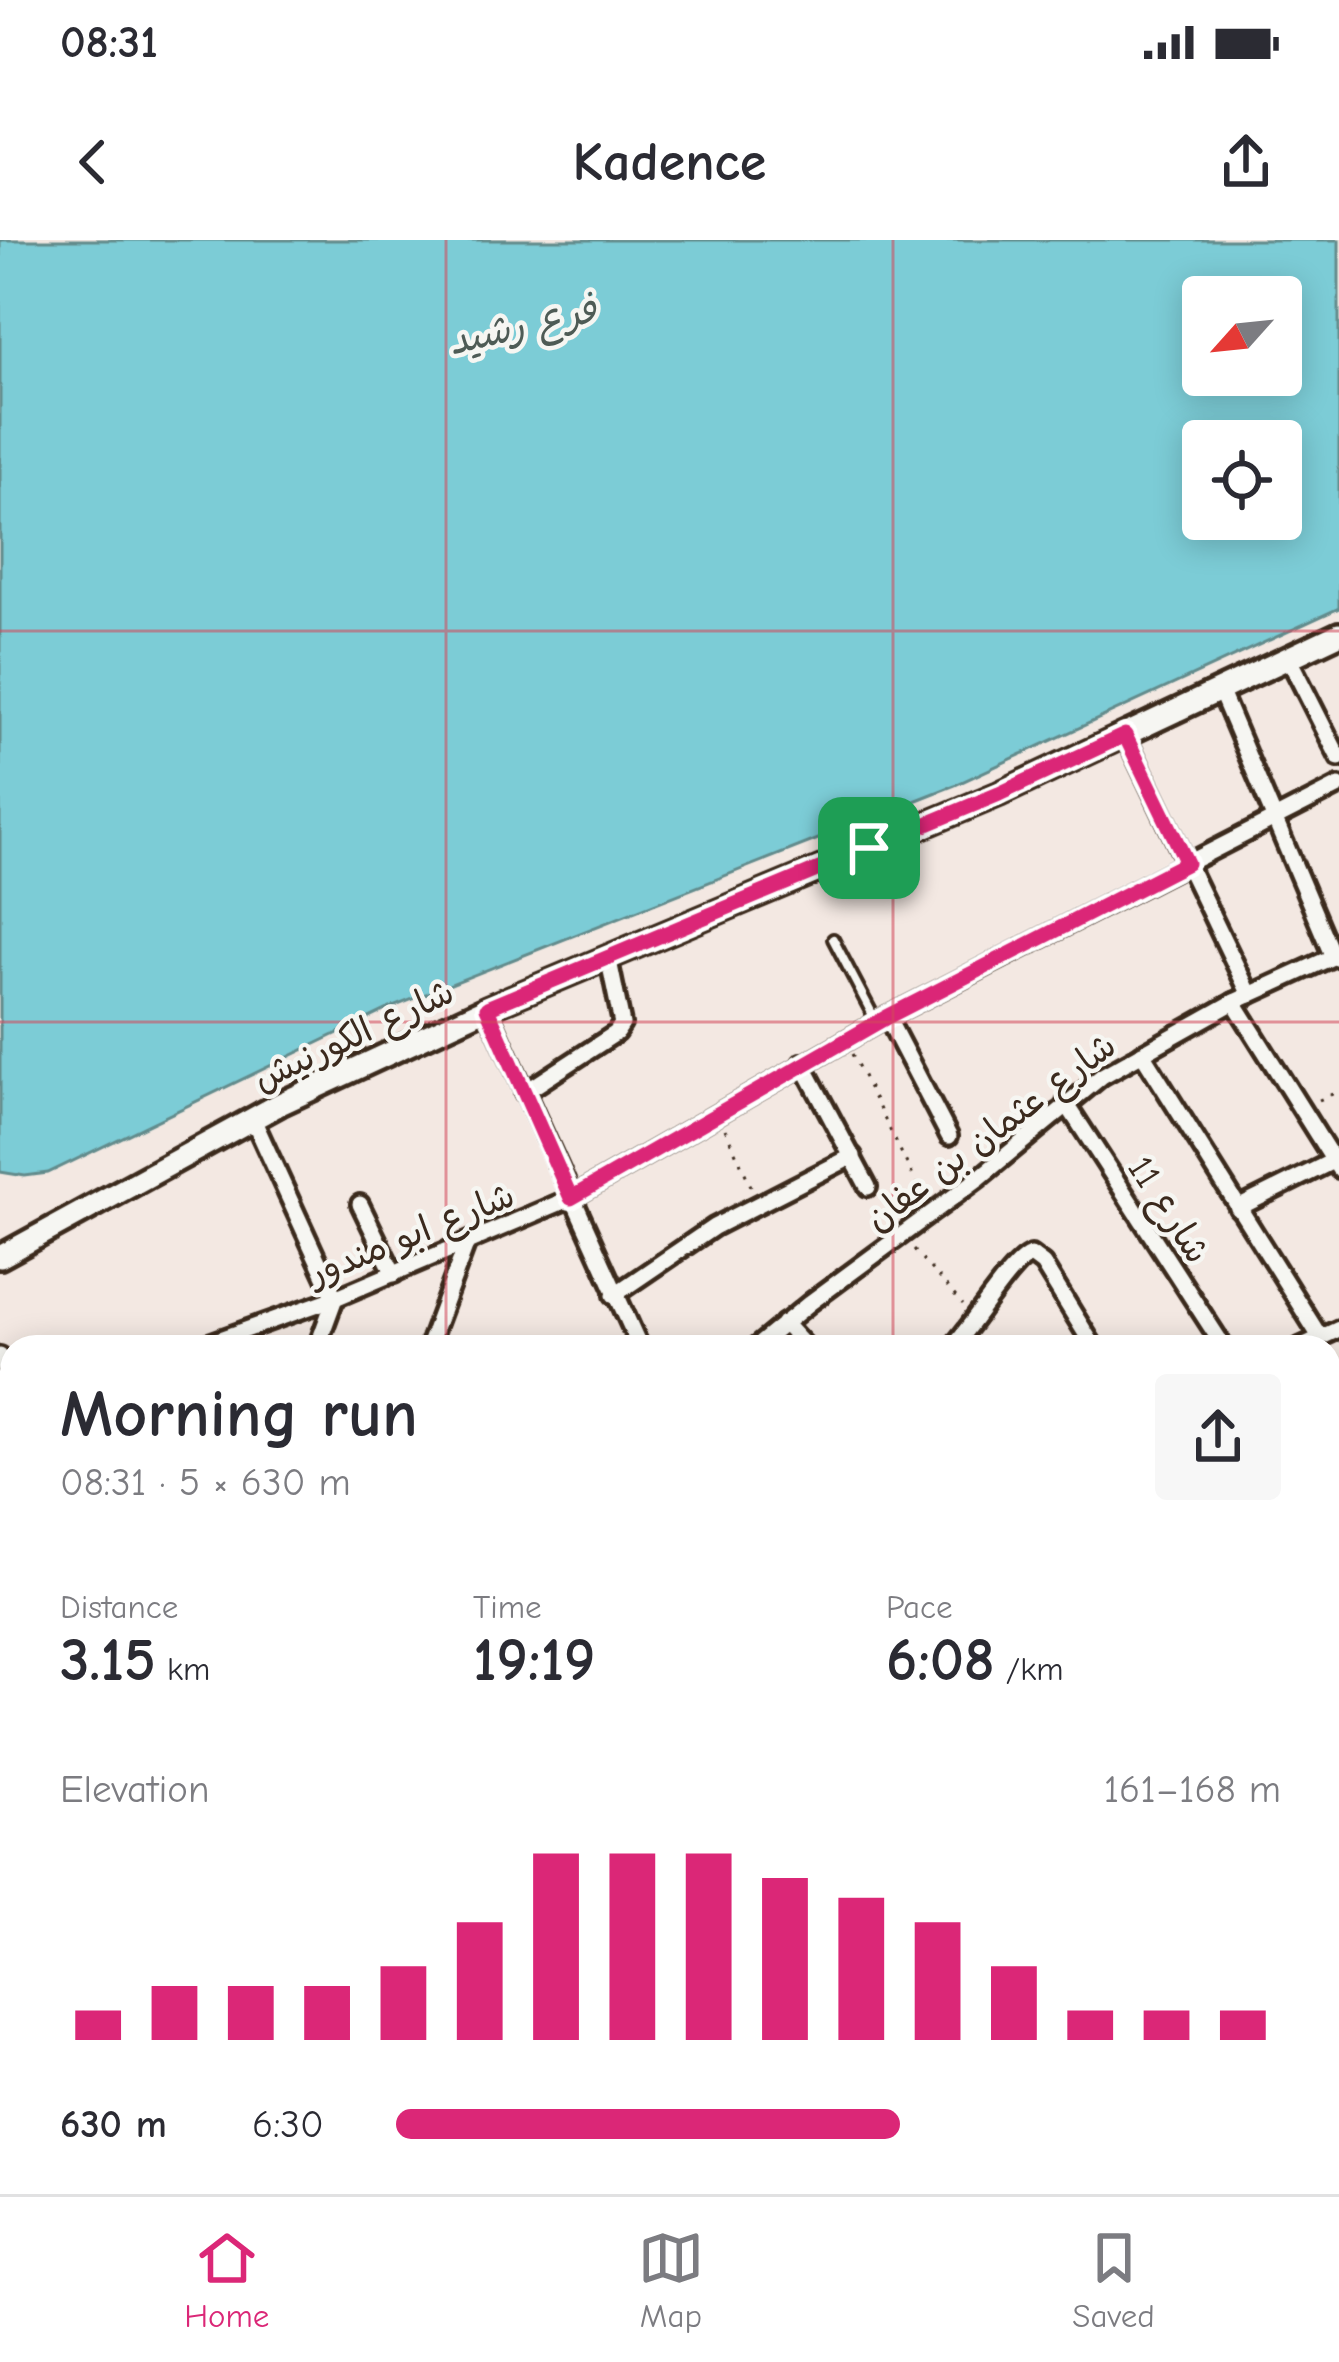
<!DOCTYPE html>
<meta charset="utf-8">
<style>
body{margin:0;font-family:"Comic Neue","Playpen Sans Arabic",sans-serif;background:#f7f7f7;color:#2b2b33;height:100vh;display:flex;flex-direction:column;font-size:45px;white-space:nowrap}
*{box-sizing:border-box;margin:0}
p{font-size:39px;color:#7c7c81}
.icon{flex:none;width:66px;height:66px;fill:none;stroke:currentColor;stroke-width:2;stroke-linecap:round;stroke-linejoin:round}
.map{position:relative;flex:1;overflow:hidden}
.details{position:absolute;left:0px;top:1095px;width:1341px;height:861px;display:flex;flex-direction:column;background:#fff;border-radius:36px 36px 0 0;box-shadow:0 6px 30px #0003}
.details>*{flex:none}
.needle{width:78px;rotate:243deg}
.fabs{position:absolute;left:1182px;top:36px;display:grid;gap:24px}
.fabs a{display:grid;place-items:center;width:120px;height:120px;border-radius:12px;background:#fff;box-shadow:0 6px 30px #0003;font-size:60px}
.pin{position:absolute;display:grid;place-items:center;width:102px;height:102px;color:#fff;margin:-51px;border-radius:24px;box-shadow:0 6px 18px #0006}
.round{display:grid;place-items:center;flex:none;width:126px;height:126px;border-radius:12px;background:#f7f7f7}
.head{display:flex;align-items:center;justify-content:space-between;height:204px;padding:0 60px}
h1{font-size:66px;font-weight:600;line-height:90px}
.metrics{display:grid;grid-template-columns:repeat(3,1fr);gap:18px;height:204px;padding:12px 60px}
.metrics div{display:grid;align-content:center}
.metrics b{font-size:60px;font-weight:600}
.metrics small{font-size:33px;font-weight:400}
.metrics p{font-size:33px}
.chart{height:336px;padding:24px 60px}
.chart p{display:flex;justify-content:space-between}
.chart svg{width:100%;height:216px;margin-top:12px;stroke:#db2777;stroke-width:6}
ul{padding:0 60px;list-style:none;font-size:39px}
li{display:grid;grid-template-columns:192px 144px 1fr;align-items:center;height:90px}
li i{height:30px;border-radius:15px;background:#db2777}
.status{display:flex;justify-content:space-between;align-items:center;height:84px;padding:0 60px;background:#fff;direction:ltr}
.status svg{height:33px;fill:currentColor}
header{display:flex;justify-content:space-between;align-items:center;height:156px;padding:0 60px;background:#fff;font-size:54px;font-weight:600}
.tabs{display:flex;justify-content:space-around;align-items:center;height:168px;border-top:3px solid #e1e1e2;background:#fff;font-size:33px;color:#7c7c81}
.tabs a{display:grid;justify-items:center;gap:6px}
.tabs .current{color:#db2777}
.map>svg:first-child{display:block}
.built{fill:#efd7ce}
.water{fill:#7cccd6;stroke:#628b8c;stroke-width:3;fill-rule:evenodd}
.building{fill:#e7aea1;stroke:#3b2a1e;stroke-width:3}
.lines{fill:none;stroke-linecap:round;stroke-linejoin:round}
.service-casing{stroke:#3b2a1e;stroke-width:16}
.minor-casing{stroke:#3b2a1e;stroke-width:24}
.secondary-casing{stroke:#3b2a1e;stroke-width:30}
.primary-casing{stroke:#3b2a1e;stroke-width:33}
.path{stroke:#3b2a1e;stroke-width:3;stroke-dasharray:3 9;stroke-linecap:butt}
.service{stroke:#f6f6f2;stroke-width:8}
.minor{stroke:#f6f6f2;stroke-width:15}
.secondary{stroke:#f6f6f2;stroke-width:21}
.primary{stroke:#f6f6f2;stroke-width:24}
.route-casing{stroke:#fff;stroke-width:24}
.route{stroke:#db2777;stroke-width:15}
.grid{fill:none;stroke:#d1495b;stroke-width:3;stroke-opacity:0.55}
.labels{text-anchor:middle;stroke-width:9;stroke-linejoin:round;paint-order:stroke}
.street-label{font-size:36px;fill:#3b2a1e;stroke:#f6f6f2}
.water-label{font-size:39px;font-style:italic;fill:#4e5b55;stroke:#f6f6f2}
</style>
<div class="status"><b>08:31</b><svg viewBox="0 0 49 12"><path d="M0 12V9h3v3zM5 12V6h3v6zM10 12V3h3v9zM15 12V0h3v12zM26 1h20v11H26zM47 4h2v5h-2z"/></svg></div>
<header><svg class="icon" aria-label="back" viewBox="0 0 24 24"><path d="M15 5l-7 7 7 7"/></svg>Kadence<svg class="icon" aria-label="share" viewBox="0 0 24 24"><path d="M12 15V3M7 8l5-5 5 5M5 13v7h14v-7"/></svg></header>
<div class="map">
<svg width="1339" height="1954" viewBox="0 0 1339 1954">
<rect width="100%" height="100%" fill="#f3e8e2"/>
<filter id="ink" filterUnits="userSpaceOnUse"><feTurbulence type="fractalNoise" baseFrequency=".00833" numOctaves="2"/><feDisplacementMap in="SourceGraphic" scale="24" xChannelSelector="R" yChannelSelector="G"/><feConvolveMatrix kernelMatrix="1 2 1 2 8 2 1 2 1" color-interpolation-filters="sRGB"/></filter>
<g filter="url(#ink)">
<path class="built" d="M444,1944h617l4,10h-616z"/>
<path class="water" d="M0,0h1339v368l-384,177 -565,223 -342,165 -23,3 -25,-4zM1203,57h78v78h-78zM1203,201h78v78h-78z"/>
<g class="building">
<path d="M477,1944h93l5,10h-93z"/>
<path d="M883,1944h55l4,10h-81z"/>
</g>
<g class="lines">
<g class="service-casing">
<g id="service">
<path d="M833,699l43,82"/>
<path d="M708,1954l25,-10"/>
<path d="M787,1954l23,-10"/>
</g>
</g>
<g class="minor-casing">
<g id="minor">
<path d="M1288,417l51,101"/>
<path d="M1220,450l113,267"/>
<path d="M1125,495l125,260"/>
<path d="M1234,762l105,167"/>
<path d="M487,768l153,339"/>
<path d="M887,777l62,119"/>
<path d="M1142,813l178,284"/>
<path d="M802,823l66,124"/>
<path d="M524,853l92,-60 6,-9 -14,-68"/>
<path d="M1066,863l158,244"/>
<path d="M252,877l83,181 -18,49"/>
<path d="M360,964l34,70"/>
<path d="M1238,968l101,-50"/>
<path d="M614,1055l100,-68 139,-71"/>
<path d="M784,1083l22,24"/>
<path d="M198,1107l137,-49 236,-100 316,-181 452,-231"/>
<path d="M428,1107l38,-102"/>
<path d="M756,1107l55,-45 168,-124 123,-102 132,-74 105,-48"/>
<path d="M952,1107c20,-20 60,-87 79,-92l12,9 51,83"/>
<path d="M1300,1107l39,-18"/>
<path d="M0,1116l12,25"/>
<path d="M1329,1133l10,24"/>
<path d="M0,1180l12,-5"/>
<path d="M1329,1260l10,-3"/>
<path d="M0,1630l12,106"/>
<path d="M1329,1633l10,-4"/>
<path d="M1329,1720l10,-3"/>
<path d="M1329,1750l10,25"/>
<path d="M0,1765l12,2"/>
<path d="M1329,1849l10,-4"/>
<path d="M0,1868l12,-1"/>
<path d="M161,1944l2,10"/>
<path d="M303,1944l4,10"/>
<path d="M1186,1944l3,10"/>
<path d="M203,1954l27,-10"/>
<path d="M1297,1954l25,-10"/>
</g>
</g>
<g class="secondary-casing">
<path id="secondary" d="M0,1017l280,-153 207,-96 512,-214 340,-160"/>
</g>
<g class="primary-casing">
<g id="primary">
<path d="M0,1431l12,-5"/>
<path d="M0,1461l12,-5"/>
<path d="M1071,1944l5,10"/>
<path d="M1099,1944l4,10"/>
</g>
</g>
<g class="path">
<path d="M852,814l71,142"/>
<path d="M1319,860l20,-9"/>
<path d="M725,889l26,57"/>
<path d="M914,1010l49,55"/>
<path d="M0,1355l12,23"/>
</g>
<use href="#service" class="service"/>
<use href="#minor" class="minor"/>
<use href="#secondary" class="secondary"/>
<use href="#primary" class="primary"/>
</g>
</g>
<g class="lines" filter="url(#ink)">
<g class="route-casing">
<path id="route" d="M1125,495l62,128 -300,154 -316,181 -84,-190 512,-214z"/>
</g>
<use href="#route" class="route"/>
</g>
<path class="grid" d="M446,0v1107M893,0v1107M0,391h1339M0,782h1339M0,1172h12M1329,1172h10M0,1563h12M1329,1563h10M446,1944v10M893,1944v10"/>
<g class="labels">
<g class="street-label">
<text transform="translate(353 794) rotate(-25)" y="13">شارع الكورنيش</text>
<text transform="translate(990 891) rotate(-37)" y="13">شارع عثمان بن عفان</text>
<text transform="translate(1170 969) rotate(57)" y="13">شارع 11</text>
<text transform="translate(411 993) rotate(-22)" y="13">شارع ابو مندور</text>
</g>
<g class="water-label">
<text transform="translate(522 84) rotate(-13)" y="14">فرع رشيد</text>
</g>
</g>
</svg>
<div class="fabs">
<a><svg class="needle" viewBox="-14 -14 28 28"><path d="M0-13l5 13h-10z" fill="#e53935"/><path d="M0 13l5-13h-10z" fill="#7c7c81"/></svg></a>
<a><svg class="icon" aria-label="locate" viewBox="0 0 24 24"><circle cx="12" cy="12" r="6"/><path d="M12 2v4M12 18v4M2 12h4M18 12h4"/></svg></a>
</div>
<div class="pin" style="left:869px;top:608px;background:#1e9e55"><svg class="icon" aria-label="arrive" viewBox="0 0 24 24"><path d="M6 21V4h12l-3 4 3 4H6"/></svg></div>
<section class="details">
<div class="head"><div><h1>Morning run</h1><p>08:31 · 5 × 630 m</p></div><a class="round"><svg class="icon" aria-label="share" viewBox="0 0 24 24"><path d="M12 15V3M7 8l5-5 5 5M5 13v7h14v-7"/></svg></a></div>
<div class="metrics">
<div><p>Distance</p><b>3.15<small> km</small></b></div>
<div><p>Time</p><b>19:19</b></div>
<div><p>Pace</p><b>6:08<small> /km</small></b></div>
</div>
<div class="chart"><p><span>Elevation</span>161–168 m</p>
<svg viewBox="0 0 160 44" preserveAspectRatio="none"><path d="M5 44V38M15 44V33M25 44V33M35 44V33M45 44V29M55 44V20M65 44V6M75 44V6M85 44V6M95 44V11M105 44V15M115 44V20M125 44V29M135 44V38M145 44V38M155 44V38"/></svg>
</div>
<ul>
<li><b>630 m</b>6:30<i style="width:57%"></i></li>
</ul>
</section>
</div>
<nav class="tabs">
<a class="current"><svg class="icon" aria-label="home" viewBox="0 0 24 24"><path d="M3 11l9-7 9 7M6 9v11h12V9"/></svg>Home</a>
<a><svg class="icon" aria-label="map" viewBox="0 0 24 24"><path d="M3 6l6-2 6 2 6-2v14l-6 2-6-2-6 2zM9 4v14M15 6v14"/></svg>Map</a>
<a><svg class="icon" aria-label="saved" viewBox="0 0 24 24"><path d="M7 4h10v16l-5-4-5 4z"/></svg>Saved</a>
</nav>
